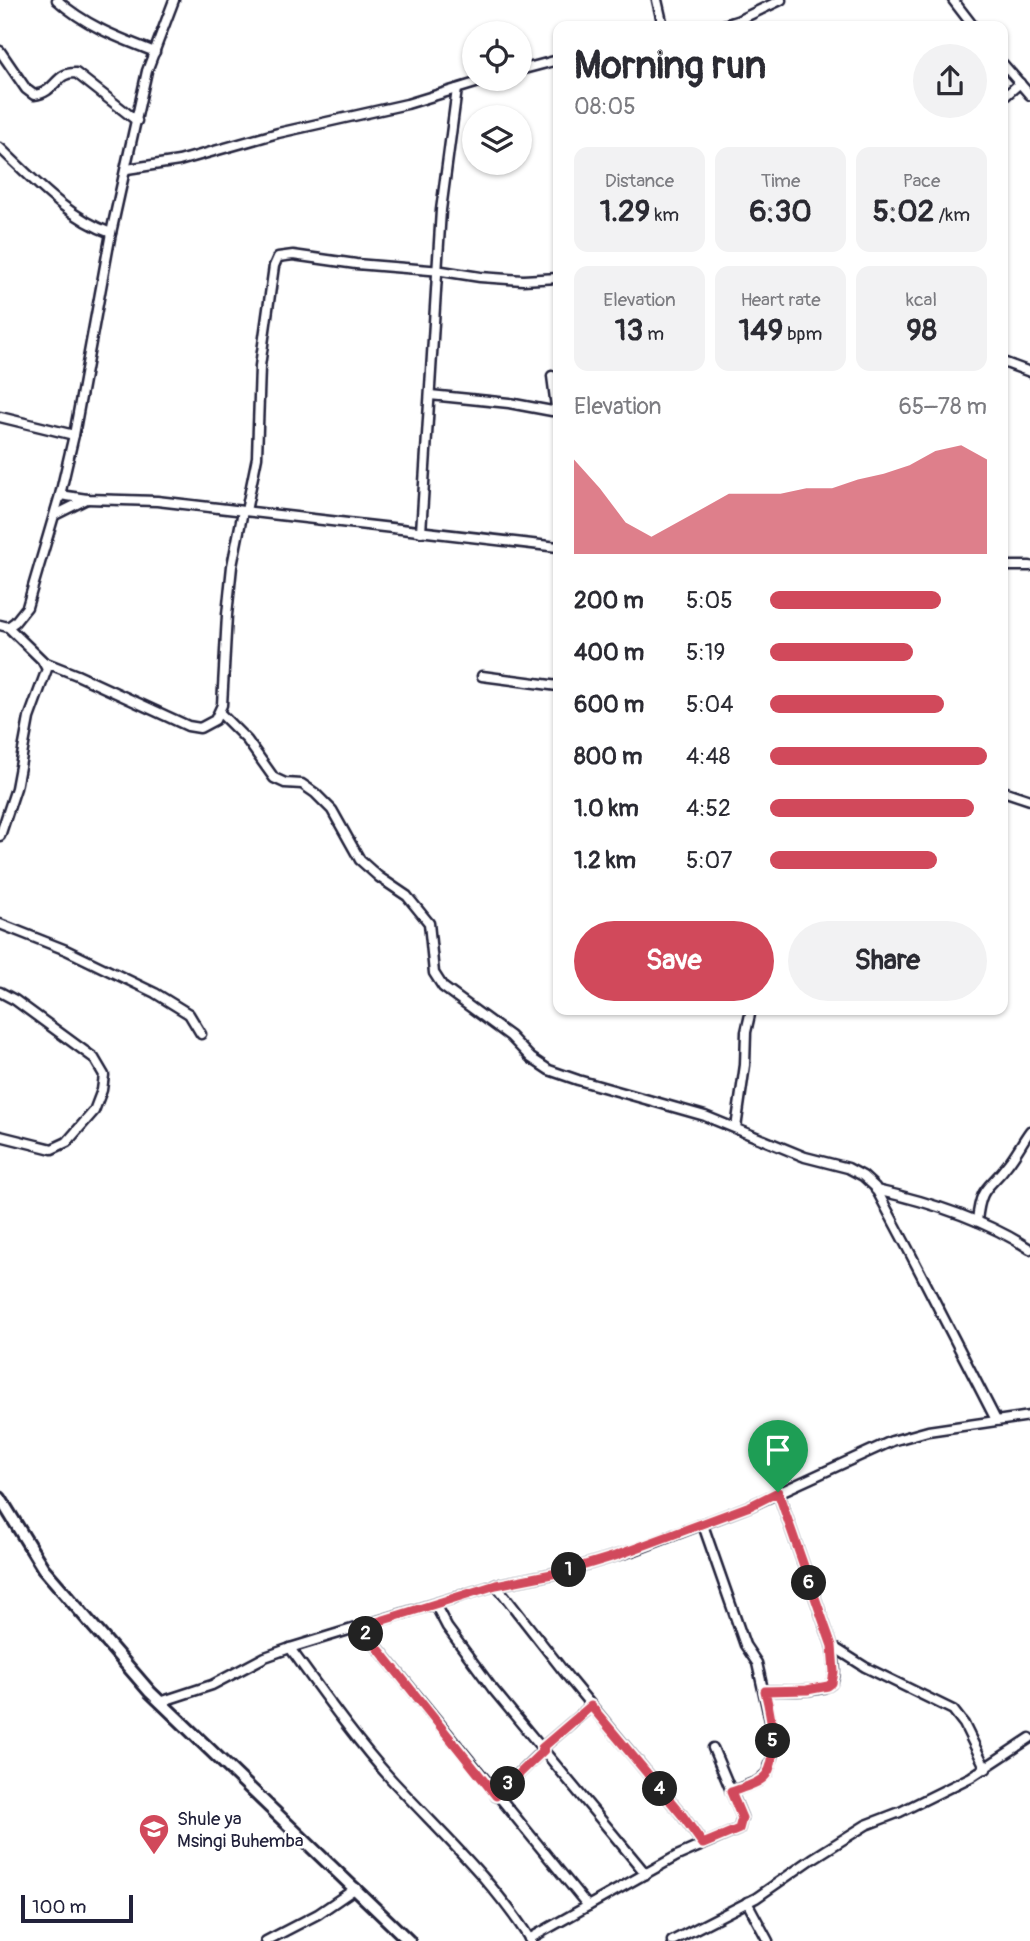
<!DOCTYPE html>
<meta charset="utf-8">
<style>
body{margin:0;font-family:Pangolin,sans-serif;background:#f2f2f3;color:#2b2b33;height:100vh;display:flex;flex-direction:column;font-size:26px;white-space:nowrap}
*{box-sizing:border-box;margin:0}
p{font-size:23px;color:#7c7c81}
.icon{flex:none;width:38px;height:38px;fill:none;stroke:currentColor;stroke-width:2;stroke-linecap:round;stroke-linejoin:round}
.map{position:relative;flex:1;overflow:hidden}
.panel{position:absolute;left:553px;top:21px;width:455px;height:994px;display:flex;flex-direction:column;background:#fff;border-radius:14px;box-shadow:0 2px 5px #0004}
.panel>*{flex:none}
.fabs{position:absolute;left:462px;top:21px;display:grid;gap:14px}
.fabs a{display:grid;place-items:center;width:70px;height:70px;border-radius:50%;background:#fff;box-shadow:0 2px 5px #0004;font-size:35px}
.scale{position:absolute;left:21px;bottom:18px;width:112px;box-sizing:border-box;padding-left:7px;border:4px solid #22223b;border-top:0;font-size:19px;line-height:24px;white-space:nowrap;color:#22223b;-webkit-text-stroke:5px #fff;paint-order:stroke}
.pin{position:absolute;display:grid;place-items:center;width:60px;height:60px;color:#fff;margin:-72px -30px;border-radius:50% 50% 50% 0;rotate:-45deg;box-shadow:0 0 7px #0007}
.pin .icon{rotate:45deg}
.km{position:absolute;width:35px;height:35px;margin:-18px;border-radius:50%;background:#222;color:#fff;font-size:19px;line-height:35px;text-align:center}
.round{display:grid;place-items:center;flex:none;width:74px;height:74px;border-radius:37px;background:#f2f2f3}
.head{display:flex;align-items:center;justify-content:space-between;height:119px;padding:0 21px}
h1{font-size:38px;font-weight:700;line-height:52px}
.stats{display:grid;grid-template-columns:repeat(3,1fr);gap:10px;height:119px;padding:7px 21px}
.stats div{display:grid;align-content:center;border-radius:14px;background:#f2f2f3;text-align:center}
.stats b{font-size:30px;font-weight:700}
.stats small{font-size:19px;font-weight:400}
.stats p{font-size:19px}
.chart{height:196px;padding:14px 21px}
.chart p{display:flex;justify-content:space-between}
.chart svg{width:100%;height:126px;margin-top:7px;fill:#d1495b;opacity:.7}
.cta{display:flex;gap:14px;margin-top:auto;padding:14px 21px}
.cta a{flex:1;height:80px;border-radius:42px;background:#d1495b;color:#fff;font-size:28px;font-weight:700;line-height:80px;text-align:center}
.cta a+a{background:#f2f2f3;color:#2b2b33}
ul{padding:0 21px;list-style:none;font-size:23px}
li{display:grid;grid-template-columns:112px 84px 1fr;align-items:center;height:52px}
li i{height:18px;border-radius:9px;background:#d1495b}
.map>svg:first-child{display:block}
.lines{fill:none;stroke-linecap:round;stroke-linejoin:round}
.street-casing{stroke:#22223b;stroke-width:13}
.secondary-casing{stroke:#22223b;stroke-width:16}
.street{stroke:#fff;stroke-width:8}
.secondary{stroke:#fff;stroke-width:10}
.route-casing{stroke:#fff;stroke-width:14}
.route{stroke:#d1495b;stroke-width:9}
.labels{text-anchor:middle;stroke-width:5;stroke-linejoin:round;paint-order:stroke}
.poi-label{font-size:19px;fill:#22223b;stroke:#fff;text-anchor:start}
</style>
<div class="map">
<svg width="1030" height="1941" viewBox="0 0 1030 1941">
<rect width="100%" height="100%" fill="#fff"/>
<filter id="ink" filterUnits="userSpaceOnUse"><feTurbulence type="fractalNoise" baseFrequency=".0143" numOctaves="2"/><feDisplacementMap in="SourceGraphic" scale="14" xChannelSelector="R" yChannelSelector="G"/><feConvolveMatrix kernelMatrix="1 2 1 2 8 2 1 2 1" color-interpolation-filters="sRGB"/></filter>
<g filter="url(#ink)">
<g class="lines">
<g class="street-casing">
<g id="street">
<path d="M57,0c29,26 62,38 98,52"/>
<path d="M657,0l6,26"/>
<path d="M953,0l20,26"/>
<path d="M721,26l16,-5 44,-21"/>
<path d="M0,51l26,38 8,6c23,-3 21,-23 42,-22l61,48"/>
<path d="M1003,64l27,31"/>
<path d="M520,70l38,-10"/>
<path d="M1003,98l17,-15"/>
<path d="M0,148c32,30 68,70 111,85"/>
<path d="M127,169l52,-8 99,-28 129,-29 82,-25"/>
<path d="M1003,362l27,10"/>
<path d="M430,395l79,8 43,8 4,-4 -4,-31"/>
<path d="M0,417l74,18"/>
<path d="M60,495l27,4 70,2 401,46"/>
<path d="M246,511l11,-54 3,-91 14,-100 4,-9 15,-2 63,9 86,7 38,6 43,3 35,-2"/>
<path d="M55,515l32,-16"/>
<path d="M421,532l20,-322 16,-121"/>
<path d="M1003,566h27"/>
<path d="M0,625l8,2 7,-5 12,-15 33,-112 14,-60 37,-202 36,-162 27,-71"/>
<path d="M44,662l33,13 111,51 12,2 15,-8 7,-15 5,-90 5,-49 11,-55"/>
<path d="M482,676l76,10"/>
<path d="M220,713l27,27 27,38 11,5 17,1 13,9 17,17 28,50 19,17 28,19 22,27 5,50 9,14 67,49 21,22 18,12 29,10 127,36 100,41 43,11 15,8 12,11 33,62 88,171"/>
<path d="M1003,791l27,9"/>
<path d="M0,836l16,-48 13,-70 18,-49 -5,-9 -34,-33"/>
<path d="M0,924l66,26 89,43 34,21 12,20"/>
<path d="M0,992l15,8 79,58 10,17 -2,15 -8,21 -27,31 -15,7 -52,-13"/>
<path d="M736,1128l9,-63 1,-33 5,-22"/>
<path d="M876,1190c54,12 108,29 154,59"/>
<path d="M977,1221c4,-37 11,-30 31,-57 8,-10 14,-22 22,-33"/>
<path d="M778,1492l54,154 33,21 88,43 11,14 22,45"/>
<path d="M703,1525l42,120 12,18 14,62 2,31 -6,17 -9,8 -27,11"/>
<path d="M496,1585l76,97 110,133 21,29"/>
<path d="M435,1604l12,23 45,61 154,186"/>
<path d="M361,1627l227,279"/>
<path d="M290,1648c32,44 65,91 101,131 49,53 102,101 140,162"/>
<path d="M765,1691c13,-1 57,2 66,-7 7,-8 2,-28 1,-38"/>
<path d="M160,1702l52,-17 53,-28 25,-9 206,-63 66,-13 73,-22 115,-44 142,-65 36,-10 102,-15"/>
<path d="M542,1748l49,-42"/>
<path d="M496,1796l47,-46"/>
<path d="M747,1902l21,39"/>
<path d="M529,1939l148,-83 62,-27 3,-12 -29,-69"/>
<path d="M266,1941l52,-27 38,-26"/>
<path d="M672,1941l84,-43 56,-39 54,-34 34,-13 71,-35 59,-39"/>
</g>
</g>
<g class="secondary-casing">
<path id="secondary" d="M0,1498l43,70 107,124 259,249"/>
</g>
<use href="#street" class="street"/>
<use href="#secondary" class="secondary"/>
</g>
</g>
<g class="lines" filter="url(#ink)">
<g class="route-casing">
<path id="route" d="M778,1492l54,154 2,26 -2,11 -4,3 -21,4 -42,1c5,20 15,66 1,84 -7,9 -24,13 -35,17l11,26 -3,11 -36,15 -21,-29 -91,-109 -49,42 2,2 -48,46 -135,-169 135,-42 66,-13 53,-16 135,-50z"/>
</g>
<use href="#route" class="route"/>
</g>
<defs>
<g id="school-pin" transform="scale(1.575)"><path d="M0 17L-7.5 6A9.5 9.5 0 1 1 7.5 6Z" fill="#d1495b" stroke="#fff"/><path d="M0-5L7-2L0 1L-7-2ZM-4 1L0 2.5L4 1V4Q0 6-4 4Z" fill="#fff"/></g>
</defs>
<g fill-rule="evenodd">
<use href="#school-pin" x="154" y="1829"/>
</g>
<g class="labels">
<g class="poi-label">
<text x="177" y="1825">Shule ya<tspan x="177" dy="22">Msingi Buhemba</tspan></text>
</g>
</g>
</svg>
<div class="fabs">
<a><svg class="icon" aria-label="locate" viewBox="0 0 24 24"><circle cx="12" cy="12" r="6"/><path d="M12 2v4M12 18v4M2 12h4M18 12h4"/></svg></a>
<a><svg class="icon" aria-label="layers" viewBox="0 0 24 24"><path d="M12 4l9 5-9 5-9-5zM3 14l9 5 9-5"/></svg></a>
</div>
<div class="scale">100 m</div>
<div class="pin" style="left:778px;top:1492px;background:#1e9e55"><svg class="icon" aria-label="arrive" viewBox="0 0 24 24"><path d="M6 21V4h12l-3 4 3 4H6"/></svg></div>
<b class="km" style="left:569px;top:1570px">1</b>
<b class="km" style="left:366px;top:1634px">2</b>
<b class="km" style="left:508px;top:1784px">3</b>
<b class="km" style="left:660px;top:1789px">4</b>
<b class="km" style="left:773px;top:1741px">5</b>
<b class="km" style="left:809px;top:1583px">6</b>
<section class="panel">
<div class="head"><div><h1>Morning run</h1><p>08:05</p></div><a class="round"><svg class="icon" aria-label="share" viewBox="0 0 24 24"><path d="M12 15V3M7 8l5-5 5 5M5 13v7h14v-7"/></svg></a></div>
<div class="stats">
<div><p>Distance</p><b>1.29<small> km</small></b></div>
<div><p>Time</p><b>6:30</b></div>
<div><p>Pace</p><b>5:02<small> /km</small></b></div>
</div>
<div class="stats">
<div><p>Elevation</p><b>13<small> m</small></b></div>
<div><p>Heart rate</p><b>149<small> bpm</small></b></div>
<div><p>kcal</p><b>98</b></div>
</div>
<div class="chart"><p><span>Elevation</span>65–78 m</p>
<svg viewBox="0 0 160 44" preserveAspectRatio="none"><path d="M0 44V11L10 21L20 33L30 38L40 33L50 28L60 23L70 23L80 23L90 21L100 21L110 18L120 16L130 13L140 8L150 6L160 11V44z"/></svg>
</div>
<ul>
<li><b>200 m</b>5:05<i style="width:79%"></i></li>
<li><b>400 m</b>5:19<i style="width:66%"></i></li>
<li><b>600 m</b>5:04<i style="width:80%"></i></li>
<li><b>800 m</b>4:48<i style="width:100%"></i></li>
<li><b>1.0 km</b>4:52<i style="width:94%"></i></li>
<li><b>1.2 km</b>5:07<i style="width:77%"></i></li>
</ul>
<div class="cta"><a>Save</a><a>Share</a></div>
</section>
</div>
